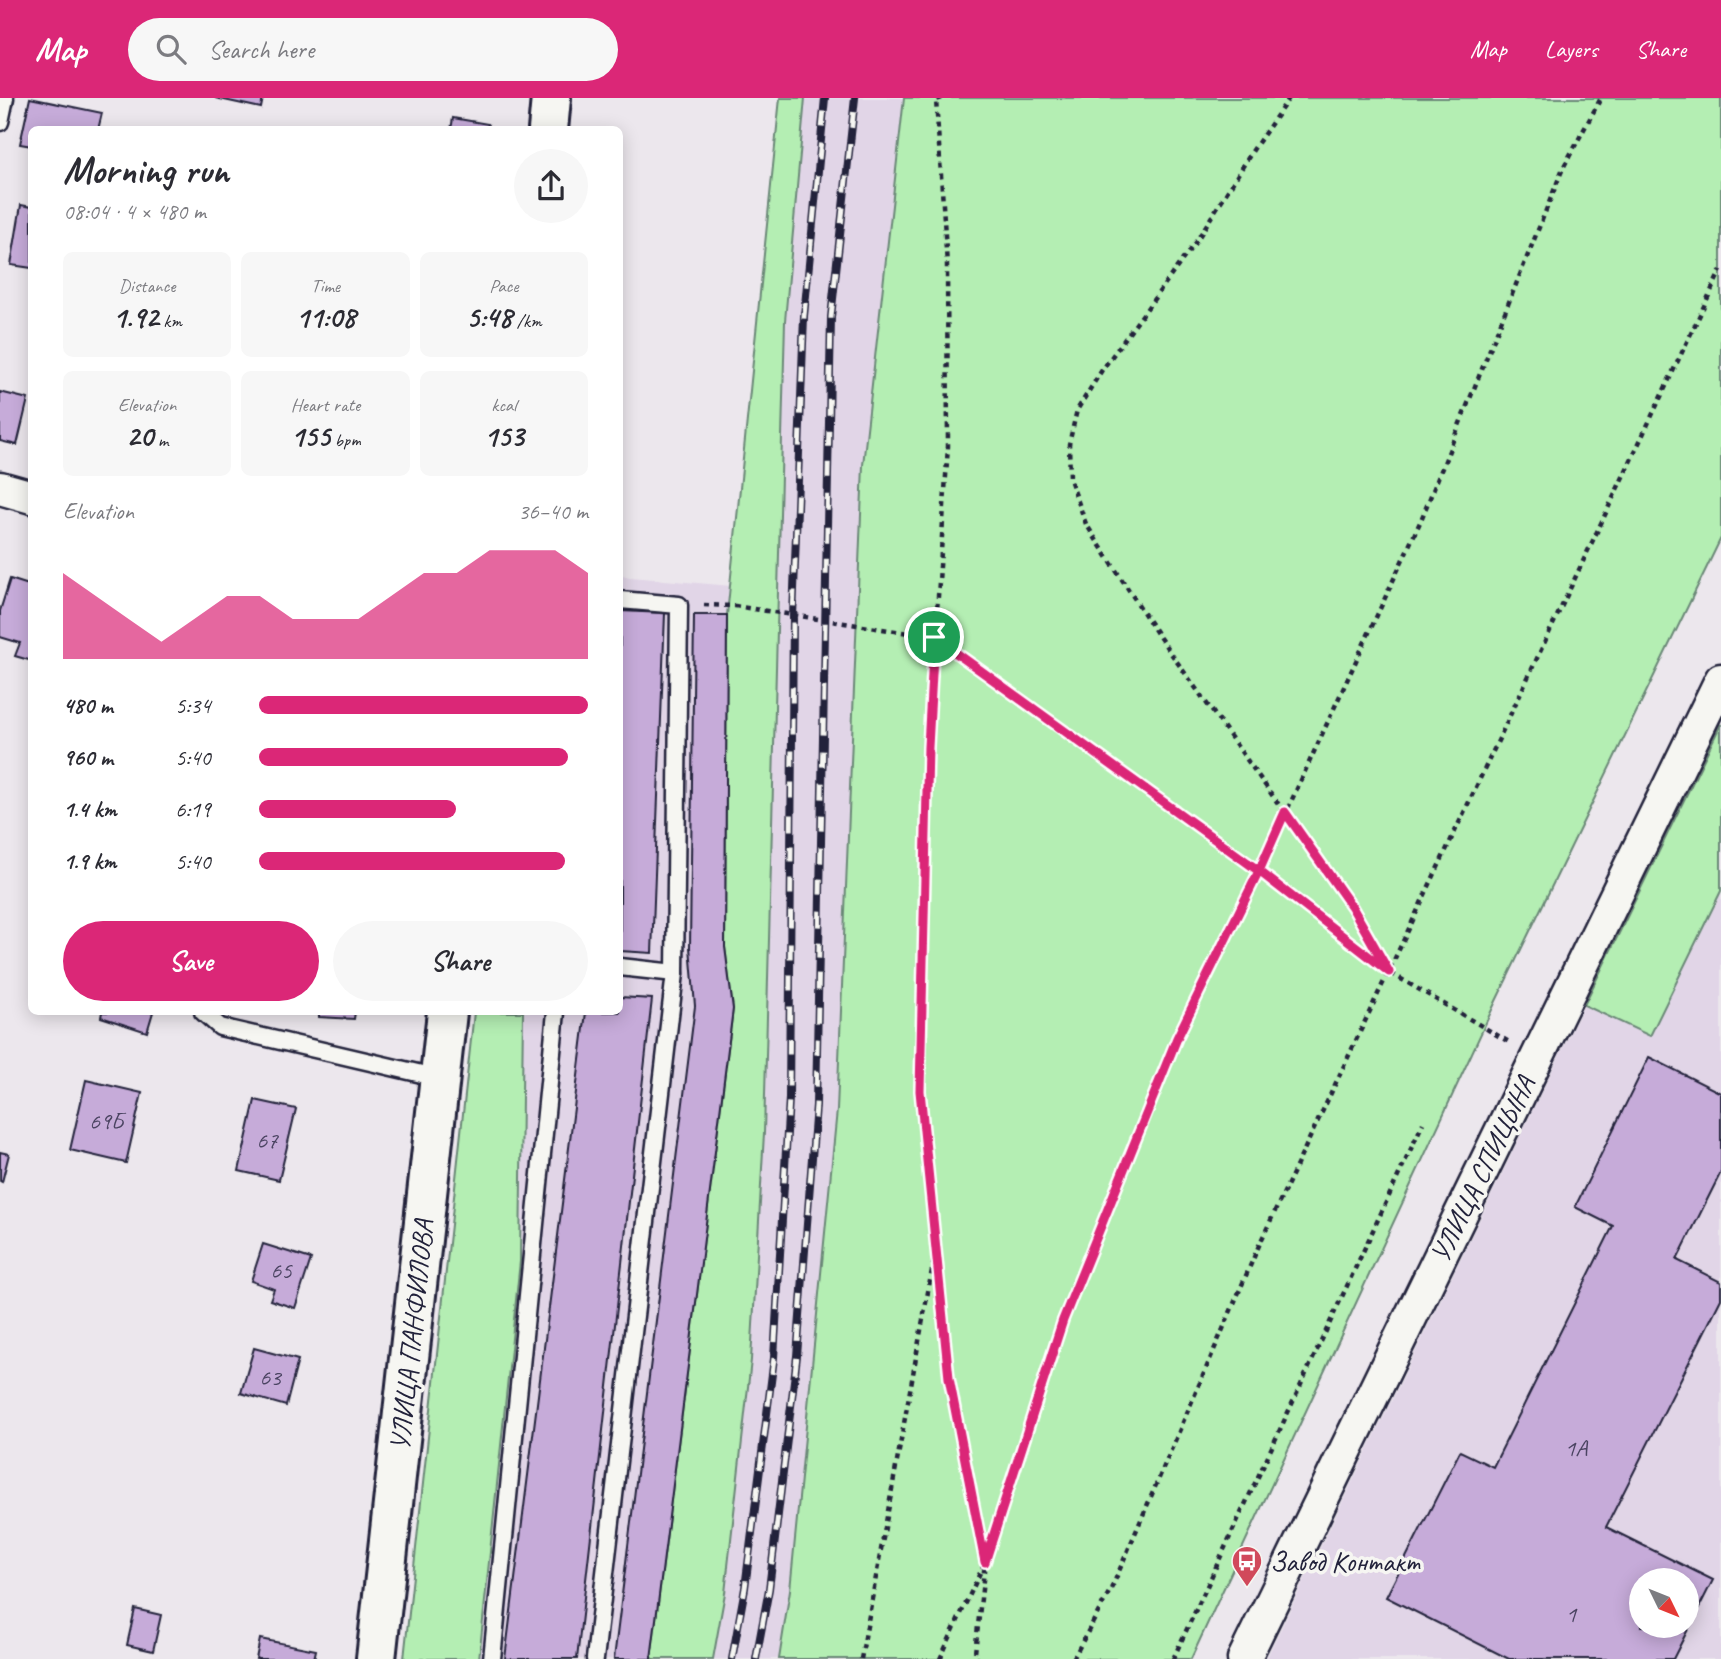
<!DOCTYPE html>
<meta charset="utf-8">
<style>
body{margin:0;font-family:Caveat,sans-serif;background:#f7f7f7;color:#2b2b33;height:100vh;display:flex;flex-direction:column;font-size:26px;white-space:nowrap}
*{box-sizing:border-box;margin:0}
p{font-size:23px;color:#7c7c81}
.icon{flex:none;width:38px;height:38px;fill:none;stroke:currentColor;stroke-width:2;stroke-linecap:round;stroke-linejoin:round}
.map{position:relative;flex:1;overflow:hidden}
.side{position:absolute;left:28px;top:28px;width:595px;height:889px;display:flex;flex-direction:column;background:#fff;border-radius:10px;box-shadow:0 4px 18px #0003}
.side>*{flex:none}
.needle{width:46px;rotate:133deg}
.fabs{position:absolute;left:1629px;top:1470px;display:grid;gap:14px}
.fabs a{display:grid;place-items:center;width:70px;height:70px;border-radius:50%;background:#fff;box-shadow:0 4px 18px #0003;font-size:35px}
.pin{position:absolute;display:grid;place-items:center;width:60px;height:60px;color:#fff;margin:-30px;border:4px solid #fff;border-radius:50%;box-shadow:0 2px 7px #0007}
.round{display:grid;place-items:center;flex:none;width:74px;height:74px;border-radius:37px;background:#f7f7f7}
.overview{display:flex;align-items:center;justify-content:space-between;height:119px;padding:0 35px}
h1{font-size:38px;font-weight:700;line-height:52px}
.figures{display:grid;grid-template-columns:repeat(3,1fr);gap:10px;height:119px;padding:7px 35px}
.figures div{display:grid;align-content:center;border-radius:10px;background:#f7f7f7;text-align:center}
.figures b{font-size:30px;font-weight:700}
.figures small{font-size:19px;font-weight:400}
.figures p{font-size:19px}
.chart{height:196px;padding:14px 35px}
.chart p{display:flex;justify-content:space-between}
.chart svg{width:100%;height:126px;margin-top:7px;fill:#db2777;opacity:.7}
.cta{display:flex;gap:14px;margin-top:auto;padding:14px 35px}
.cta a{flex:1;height:80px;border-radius:42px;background:#db2777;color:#fff;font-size:28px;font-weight:700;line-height:80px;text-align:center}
.cta a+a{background:#f7f7f7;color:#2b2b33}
ul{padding:0 35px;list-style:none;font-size:23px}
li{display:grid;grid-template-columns:112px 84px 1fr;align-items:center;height:52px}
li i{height:18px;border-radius:9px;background:#db2777}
header{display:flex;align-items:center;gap:42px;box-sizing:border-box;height:98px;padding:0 35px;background:#db2777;color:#fff}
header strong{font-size:33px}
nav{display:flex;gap:38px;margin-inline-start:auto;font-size:24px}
.search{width:490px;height:63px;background:#f7f7f7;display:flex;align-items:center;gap:18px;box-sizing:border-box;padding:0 24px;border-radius:38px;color:#7c7c81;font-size:26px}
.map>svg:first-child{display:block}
.built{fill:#e1d5e7;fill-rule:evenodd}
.green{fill:#b4eeb3;stroke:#6b8877;stroke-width:2}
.building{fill:#c6abd9;stroke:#22223b;stroke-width:2;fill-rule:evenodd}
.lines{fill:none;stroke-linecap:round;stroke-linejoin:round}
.lane-casing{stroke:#22223b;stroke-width:21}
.street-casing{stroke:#22223b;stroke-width:37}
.secondary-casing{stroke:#22223b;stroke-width:44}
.path{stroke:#22223b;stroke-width:4.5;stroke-dasharray:5 5;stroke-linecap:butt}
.lane{stroke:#f6f6f2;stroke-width:16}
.street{stroke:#f6f6f2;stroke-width:32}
.secondary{stroke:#f6f6f2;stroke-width:38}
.rail-casing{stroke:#22223b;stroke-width:8}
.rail{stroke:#f6f6f2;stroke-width:5;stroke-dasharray:16;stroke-linecap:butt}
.route-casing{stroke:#fff;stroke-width:14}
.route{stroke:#db2777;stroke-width:9}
.labels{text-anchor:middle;stroke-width:7;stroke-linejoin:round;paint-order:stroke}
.number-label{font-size:24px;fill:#4b4462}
.street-label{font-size:28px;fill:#22223b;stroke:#f6f6f2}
.poi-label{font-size:28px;fill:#22223b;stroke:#f6f6f2;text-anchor:start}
</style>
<header>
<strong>Map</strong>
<div class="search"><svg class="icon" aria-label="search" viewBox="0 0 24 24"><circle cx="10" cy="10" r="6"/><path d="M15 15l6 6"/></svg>Search here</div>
<nav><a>Map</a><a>Layers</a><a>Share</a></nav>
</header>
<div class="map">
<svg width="1721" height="1561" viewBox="0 0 1721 1561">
<rect width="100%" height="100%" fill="#ece7ed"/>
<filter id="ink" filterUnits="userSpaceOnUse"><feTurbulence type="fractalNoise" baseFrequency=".0143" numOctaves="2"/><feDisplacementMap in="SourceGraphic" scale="14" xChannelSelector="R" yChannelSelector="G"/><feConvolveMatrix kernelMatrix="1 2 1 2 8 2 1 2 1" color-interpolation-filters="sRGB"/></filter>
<g filter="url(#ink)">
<g class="built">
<path d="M805,0h99l-41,367 -26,645 -47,480 -11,69h-66l12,-66 26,-233 13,-227 21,-812z"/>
<path d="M620,478l111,10 -4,29 -2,332 8,62 -72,582 -10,68h-172l41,-398 3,-249h97z"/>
<path d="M1721,626v935h-455l318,-654zM1642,1482h45v46h-45z"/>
</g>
<g class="green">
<path d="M780,0h25l-20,223 -21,812 -13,227 -26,233 -12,66h-62l82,-650 -8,-62 2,-332z"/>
<path d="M904,0h817v440l-225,463 -305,658h-412l11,-69 47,-480 26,-645z"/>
<path d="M1721,626v167l-71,145 -66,-31z"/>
<path d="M474,914h49l-3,249 -41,398h-75z"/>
</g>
<g class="building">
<path d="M30,0l72,15 -4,17h-66v16l-12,-2z"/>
<path d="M215,0h48l-2,10z"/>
<path d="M453,20l35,6 -1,6h-36z"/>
<path d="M21,107l11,2v61l-21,-3z"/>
<path d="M0,294l28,7 -11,46 -17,-4z"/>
<path d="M10,481l22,7v75l-17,-5 5,-13 -20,-6v-26z"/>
<path d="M620,513l45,2 -13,340 -32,-2z"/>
<path d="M694,517h33l-2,332 8,62 -82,650h-37l81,-653 -5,-59z"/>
<path d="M620,899l32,2 -75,660h-72l81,-647h34z"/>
<path d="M102,914h51l-6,20 -46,-15z"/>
<path d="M319,914h36l-1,7 -35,-2z"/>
<path d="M1649,959l72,36v79l-44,88 44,22v17l-115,228 107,53 -40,79h-164l-123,-62 74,-146 33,16 120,-241 -38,-19zM1642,1482h45v46h-45z"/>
<path d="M86,982l56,13 -16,70 -56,-13z"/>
<path d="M255,1002l41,9 -17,71 -40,-9z"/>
<path d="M0,1054l9,2 -7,28 -2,-1z"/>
<path d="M263,1146l48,15 -16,49 -25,-8 4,-11 -23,-8z"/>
<path d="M254,1250l44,12 -12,46 -45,-13z"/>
<path d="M135,1511l26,6 -8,36 -26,-6z"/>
<path d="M260,1541l56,11 -2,9h-58z"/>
</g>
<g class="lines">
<g class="lane-casing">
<g id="lane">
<path d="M0,24l5,-24"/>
<path d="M620,869l55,6"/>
<path d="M203,914l17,15 219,51"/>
<path d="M492,1561l64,-647"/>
<path d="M595,1561l80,-686 4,-368 -59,-5"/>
</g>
</g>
<g class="street-casing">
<g id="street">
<path d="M0,390l32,9"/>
<path d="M1244,1561l477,-979"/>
</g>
</g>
<g class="secondary-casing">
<g id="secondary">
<path d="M548,32l3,-32"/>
<path d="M376,1561l71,-647"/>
</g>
</g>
<g class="path">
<path d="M942,0l-6,2 11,165 1,181 -20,301 -8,344 29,288 36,183 -10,91 2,6"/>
<path d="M1289,0l-36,52 -56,90 -95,130 -25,40 -8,34 1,35 16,45 74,114 192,269 37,65"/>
<path d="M704,507l31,1 199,31 325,234 130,101 120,70"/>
<path d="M861,1561l73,-400"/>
<path d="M940,1561l45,-97 78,-242 114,-282 82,-167 162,-351 142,-352 38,-70"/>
<path d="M1073,1561l40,-74 147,-342 461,-973"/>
<path d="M1173,1561l250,-536"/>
</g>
<use href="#lane" class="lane"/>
<use href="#street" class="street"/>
<use href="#secondary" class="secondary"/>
<g class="rail-casing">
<g id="rail">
<path d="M732,1561l13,-71 29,-230 15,-260 4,-481 11,-301 21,-218"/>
<path d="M756,1561l13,-70 28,-233 19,-251 15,-788 24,-219"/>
</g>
</g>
<use href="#rail" class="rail"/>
</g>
</g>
<g class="lines" filter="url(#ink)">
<g class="route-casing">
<path id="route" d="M934,539l-6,110 -8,344 29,287 36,184 78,-242 114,-282 82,-167 130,101 -37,-65 -67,-95 -26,59 -325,-234"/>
</g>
<use href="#route" class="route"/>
</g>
<defs>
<g id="bus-pin" transform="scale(1.575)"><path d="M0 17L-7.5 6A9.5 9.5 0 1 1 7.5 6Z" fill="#d1495b" stroke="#f6f6f2"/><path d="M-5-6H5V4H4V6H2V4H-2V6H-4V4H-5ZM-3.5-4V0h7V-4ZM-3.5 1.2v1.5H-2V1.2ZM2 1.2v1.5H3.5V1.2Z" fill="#fff"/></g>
</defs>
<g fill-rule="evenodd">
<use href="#bus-pin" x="1247" y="1463"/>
</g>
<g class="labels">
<g class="number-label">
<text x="106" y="1031">69Б</text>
<text x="267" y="1050">67</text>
<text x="281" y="1180">65</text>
<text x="270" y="1287">63</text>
<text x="1576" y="1358">1А</text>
<text x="1571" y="1524">1</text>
</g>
<g class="street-label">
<text transform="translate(1482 1071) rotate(-64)" y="10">УЛИЦА СПИЦЫНА</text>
<text transform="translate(411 1237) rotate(-84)" y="10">УЛИЦА ПАНФИЛОВА</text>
</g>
<g class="poi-label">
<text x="1270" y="1473">Завод Контакт</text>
</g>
</g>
</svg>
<div class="fabs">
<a><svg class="needle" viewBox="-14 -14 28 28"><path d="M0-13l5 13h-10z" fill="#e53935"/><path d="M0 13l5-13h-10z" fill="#7c7c81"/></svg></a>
</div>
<div class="pin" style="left:934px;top:539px;background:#1e9e55"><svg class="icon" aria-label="arrive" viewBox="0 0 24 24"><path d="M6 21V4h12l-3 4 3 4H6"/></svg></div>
<section class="side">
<div class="overview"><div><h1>Morning run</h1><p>08:04 · 4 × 480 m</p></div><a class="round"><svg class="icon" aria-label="share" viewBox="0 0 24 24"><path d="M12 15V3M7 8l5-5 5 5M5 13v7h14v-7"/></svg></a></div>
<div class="figures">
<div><p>Distance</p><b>1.92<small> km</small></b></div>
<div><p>Time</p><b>11:08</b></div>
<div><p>Pace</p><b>5:48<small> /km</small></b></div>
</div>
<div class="figures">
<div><p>Elevation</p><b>20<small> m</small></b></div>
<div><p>Heart rate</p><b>155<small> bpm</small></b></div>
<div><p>kcal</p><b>153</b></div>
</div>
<div class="chart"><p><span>Elevation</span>36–40 m</p>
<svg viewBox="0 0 160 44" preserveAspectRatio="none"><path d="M0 44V14L10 22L20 30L30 38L40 30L50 22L60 22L70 30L80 30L90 30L100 22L110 14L120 14L130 6L140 6L150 6L160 14V44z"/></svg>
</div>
<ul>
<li><b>480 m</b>5:34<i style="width:100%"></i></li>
<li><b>960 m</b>5:40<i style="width:94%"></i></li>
<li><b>1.4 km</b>6:19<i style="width:60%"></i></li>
<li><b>1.9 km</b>5:40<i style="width:93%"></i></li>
</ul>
<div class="cta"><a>Save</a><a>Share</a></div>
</section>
</div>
